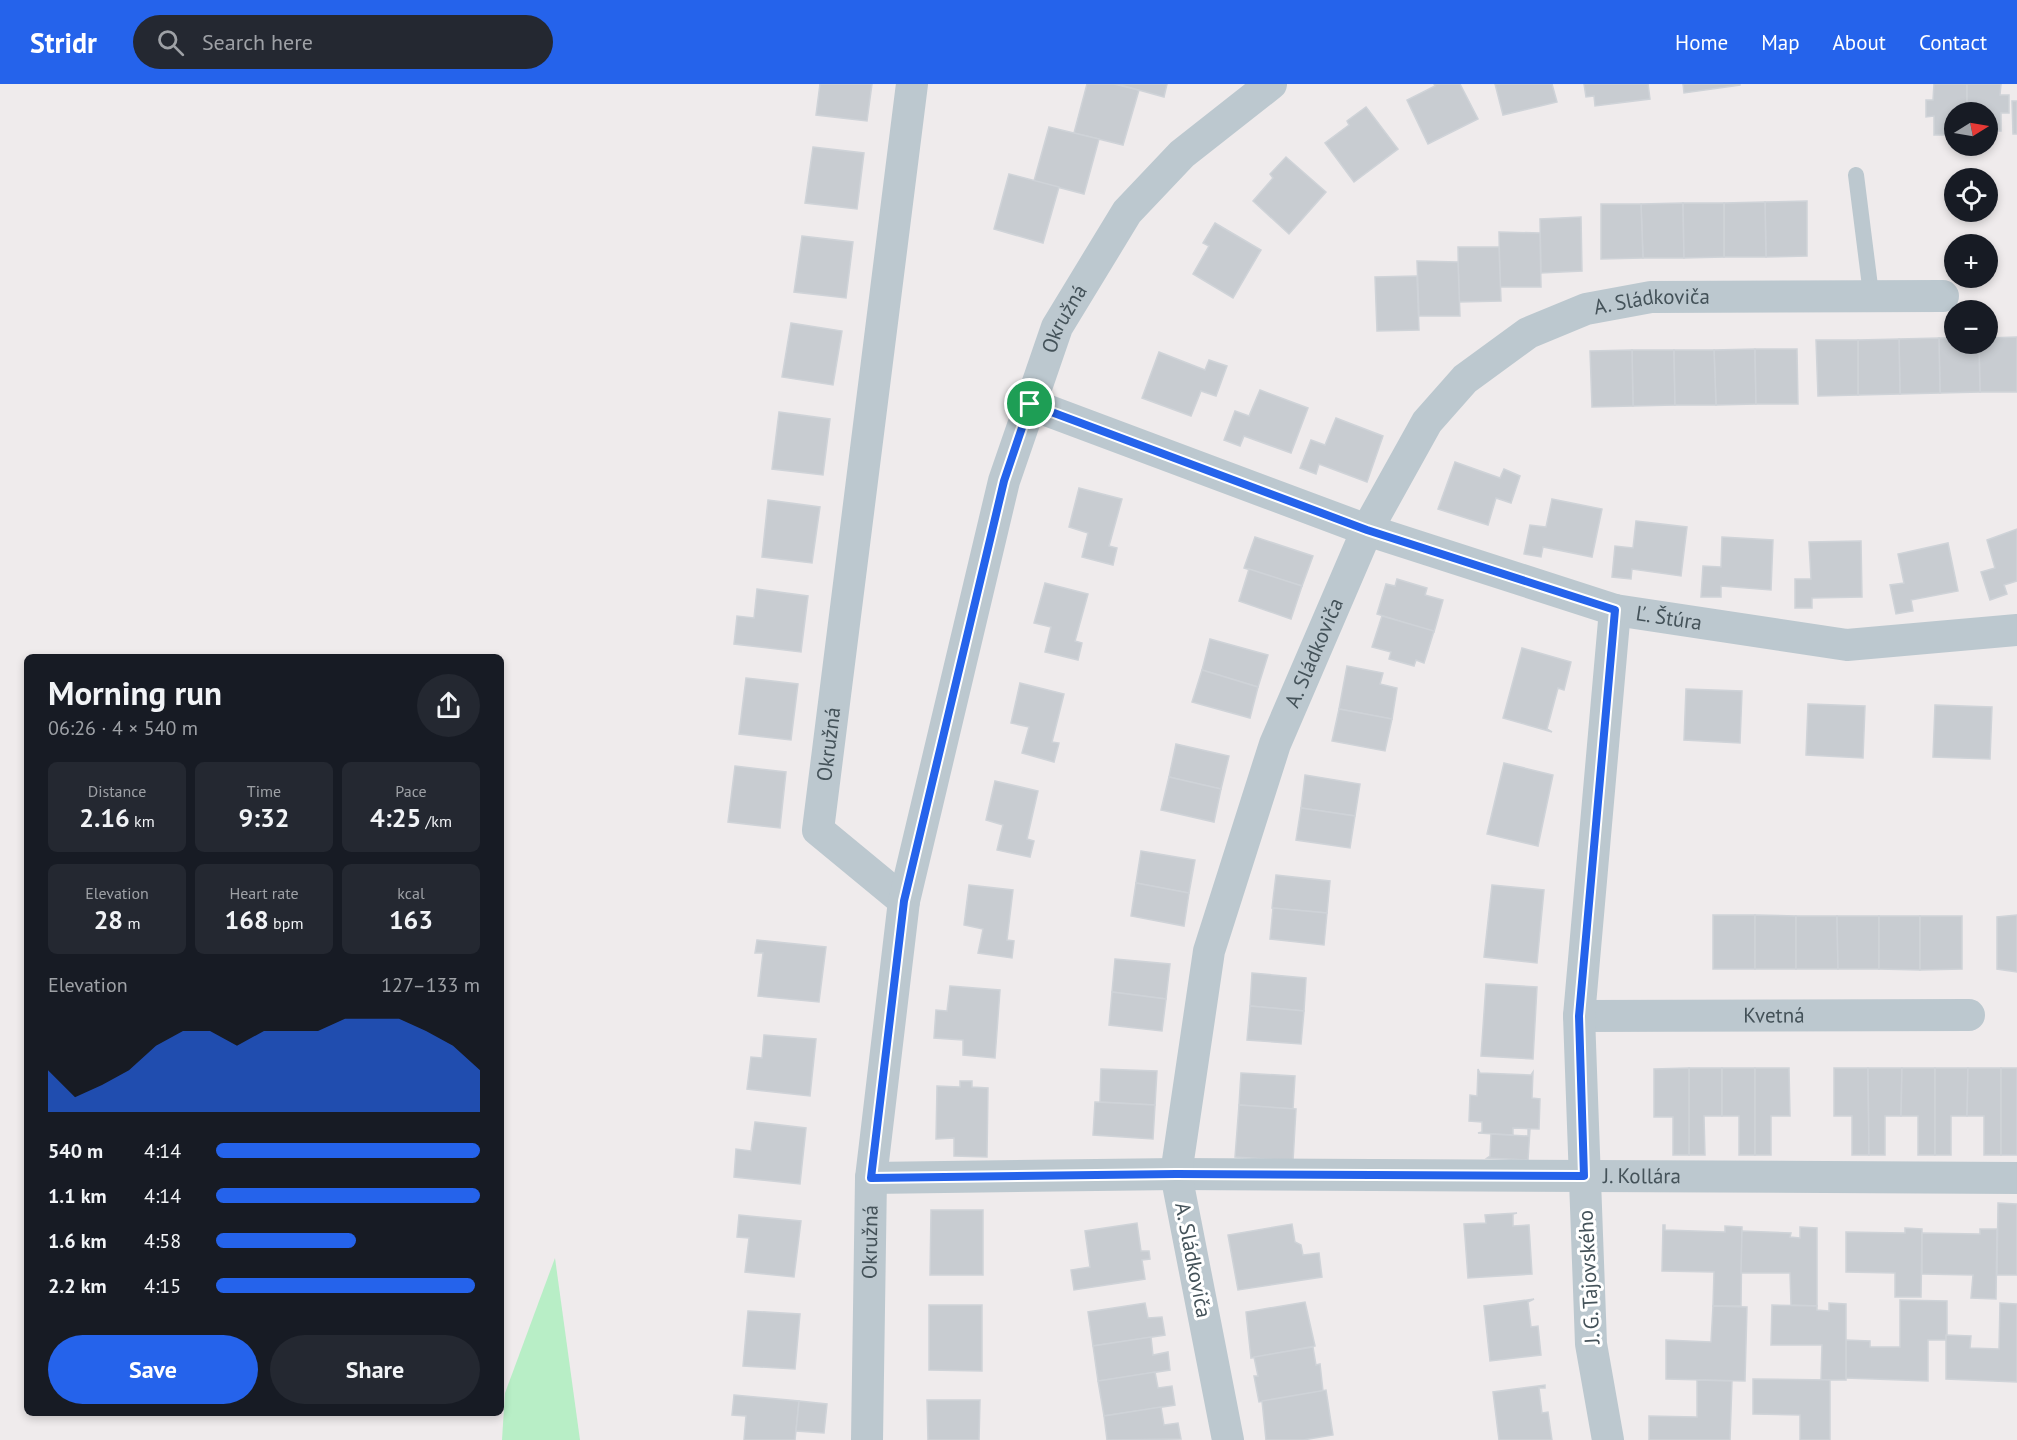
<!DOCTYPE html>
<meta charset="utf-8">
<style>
body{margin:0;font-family:"PT Sans",sans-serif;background:#242831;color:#f1f3f6;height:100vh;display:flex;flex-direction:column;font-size:22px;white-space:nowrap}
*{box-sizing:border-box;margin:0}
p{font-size:20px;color:#9ea1a6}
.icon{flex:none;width:33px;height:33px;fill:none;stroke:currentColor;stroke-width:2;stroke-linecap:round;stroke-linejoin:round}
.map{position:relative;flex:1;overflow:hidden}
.sheet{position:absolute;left:24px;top:570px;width:480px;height:762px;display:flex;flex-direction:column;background:#171b24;border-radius:9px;box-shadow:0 3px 9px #0003}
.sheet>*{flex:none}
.needle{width:39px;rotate:79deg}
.fabs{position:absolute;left:1944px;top:18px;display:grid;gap:12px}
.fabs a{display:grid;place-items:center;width:54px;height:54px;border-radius:50%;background:#171b24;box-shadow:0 3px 9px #0003;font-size:30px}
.pin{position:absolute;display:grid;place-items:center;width:51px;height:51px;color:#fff;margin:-26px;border:3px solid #fff;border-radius:50%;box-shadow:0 2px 6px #0007}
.round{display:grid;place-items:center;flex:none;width:63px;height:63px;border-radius:32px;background:#242831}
.headline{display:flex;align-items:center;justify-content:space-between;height:102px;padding:0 24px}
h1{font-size:33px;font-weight:600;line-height:45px}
.stats{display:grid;grid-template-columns:repeat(3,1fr);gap:9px;height:102px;padding:6px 24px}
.stats div{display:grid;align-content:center;border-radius:9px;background:#242831;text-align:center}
.stats b{font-size:26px;font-weight:600}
.stats small{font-size:16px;font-weight:400}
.stats p{font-size:16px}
.chart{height:168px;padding:12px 24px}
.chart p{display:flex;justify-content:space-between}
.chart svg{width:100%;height:108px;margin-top:6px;fill:#2563eb;opacity:.7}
.primary-button{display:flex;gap:12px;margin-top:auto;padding:12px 24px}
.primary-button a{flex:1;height:69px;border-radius:36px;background:#2563eb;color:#fff;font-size:24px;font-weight:600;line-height:69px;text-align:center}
.primary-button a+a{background:#242831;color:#f1f3f6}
ul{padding:0 24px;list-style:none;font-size:20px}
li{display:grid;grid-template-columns:96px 72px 1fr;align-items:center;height:45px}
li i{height:15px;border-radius:8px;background:#2563eb}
header{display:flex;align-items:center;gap:36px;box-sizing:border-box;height:84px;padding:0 30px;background:#2563eb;color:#fff}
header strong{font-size:28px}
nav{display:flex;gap:33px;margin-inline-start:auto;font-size:21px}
.search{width:420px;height:54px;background:#242831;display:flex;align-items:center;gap:15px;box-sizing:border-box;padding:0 21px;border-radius:33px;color:#9ea1a6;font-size:22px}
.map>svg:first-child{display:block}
.green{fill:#b8eec6}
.building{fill:#c8ccd1;stroke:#cfd3d8;stroke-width:1.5}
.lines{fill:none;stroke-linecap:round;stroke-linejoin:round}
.lane{stroke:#bcc8cf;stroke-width:16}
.street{stroke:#bcc8cf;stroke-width:32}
.route-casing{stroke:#fff;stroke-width:12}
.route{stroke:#2563eb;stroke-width:8}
.labels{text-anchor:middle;stroke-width:6;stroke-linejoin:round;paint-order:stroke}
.street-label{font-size:21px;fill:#445259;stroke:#fff}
</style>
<header>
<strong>Stridr</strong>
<div class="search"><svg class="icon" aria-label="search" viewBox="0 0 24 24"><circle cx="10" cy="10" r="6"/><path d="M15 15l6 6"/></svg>Search here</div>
<nav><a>Home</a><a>Map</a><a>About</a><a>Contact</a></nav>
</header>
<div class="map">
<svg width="2017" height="1356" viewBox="0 0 2017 1356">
<rect width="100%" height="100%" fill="#efebec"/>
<path class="green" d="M555,1174l25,182h-78l3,-47z"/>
<g class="building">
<path d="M820,0h52l-5,37 -51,-6z"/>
<path d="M1087,0h27l25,6 -16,55 -49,-12z"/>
<path d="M1117,0h50l-3,13z"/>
<path d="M1434,0h26l18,35 -50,25 -21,-44 28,-14z"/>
<path d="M1495,0h57l5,18 -54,13z"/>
<path d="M1584,0h64l2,15 -55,7 -1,-10 -8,1z"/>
<path d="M1683,0h57v1l-56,8z"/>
<path d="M1934,0h33v28h-13v23h-20v-19l-8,1v-17h7z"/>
<path d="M1967,0h34l-1,11h9v18h-8v18h-13v-19h-21z"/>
<path d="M2012,17h5v33h-4z"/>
<path d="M1366,23l32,42 -44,33 -29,-39 24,-18 -2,-4z"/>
<path d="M1049,43l50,12 -15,55 -50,-13z"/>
<path d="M813,63l51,6 -7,56 -52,-6z"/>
<path d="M1286,73l40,35 -37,42 -36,-33 20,-23 -3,-4z"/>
<path d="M1009,90l50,13 -16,56 -49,-14z"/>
<path d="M1807,117v55l-41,1 -1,-55z"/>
<path d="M1765,118l1,55h-42v-54z"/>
<path d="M1683,119l1,55h-41l-2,-54z"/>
<path d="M1683,119h41v54l-40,1z"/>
<path d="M1601,120h40l2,54 -42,1z"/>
<path d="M1581,133l1,54 -41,2 -1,-54z"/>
<path d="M1215,139l46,27 -28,48 -40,-24 16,-28 -6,-3z"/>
<path d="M1499,148l41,1 1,54h-41z"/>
<path d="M802,152l51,6 -7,56 -52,-6z"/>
<path d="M1458,163h41l2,54 -42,1z"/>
<path d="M1417,177l41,1 2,54h-41z"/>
<path d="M1417,192l2,54 -42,1 -2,-54z"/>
<path d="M791,239l51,8 -9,54 -51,-8z"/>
<path d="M2017,253v55h-37l-1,-48h9v-6z"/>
<path d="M1939,254h15v6h25l1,48 -40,1z"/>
<path d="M1939,254l1,55 -40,1 -1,-55z"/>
<path d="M1899,255l1,55 -42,1v-55z"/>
<path d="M1816,256h42v55l-40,1z"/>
<path d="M1755,265l1,55 -40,1 -2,-55z"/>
<path d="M1755,265h42l1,55h-42z"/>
<path d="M1632,266h42l1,55 -42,1z"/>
<path d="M1632,266l1,56 -41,1 -2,-56z"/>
<path d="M1674,266h40l2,55h-41z"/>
<path d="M1159,268l46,18 4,-10 18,6 -11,30 -15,-5 -10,25 -49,-18z"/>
<path d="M1260,306l48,18 -17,45 -47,-17 -4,10 -16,-6 11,-29 14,5z"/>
<path d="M779,328l51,7 -7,56 -51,-6z"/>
<path d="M1336,334l47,18 -16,46 -48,-18 -3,10 -16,-6 11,-28 14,5z"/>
<path d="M1455,378l45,16 4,-9 16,7 -9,27 -15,-5 -8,27 -50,-16z"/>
<path d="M1079,404l43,11 -13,47 8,2 -4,17 -31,-8 6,-24 -19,-6z"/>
<path d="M1552,415l50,10 -10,48 -49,-10 -2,10 -17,-3 6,-29 16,2z"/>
<path d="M768,416l52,7 -8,56 -50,-6z"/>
<path d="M1636,437l51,6 -6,49 -49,-7 -1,10 -19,-2 3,-31 18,2z"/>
<path d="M2017,445v52l-13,4 3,9 -17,6 -9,-28 14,-4 -8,-28z"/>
<path d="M1255,453l58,19 -11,30 -58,-18z"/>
<path d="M1722,453l51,3 -2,50 -50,-4v11h-20l2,-31 18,1z"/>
<path d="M1861,457l1,56 -50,1v10h-17v-29h16l-2,-37z"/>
<path d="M1948,459l10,48 -47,9 2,11 -17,3 -6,-29 14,-2 -6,-29z"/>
<path d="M1249,485l53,17 -11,33 -52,-18z"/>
<path d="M1397,495l30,9 -2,7 18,5 -9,32 -57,-18 9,-30 9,2z"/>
<path d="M1045,499l43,11 -13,47 7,2 -4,17 -33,-8 6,-25 -17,-4z"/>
<path d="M757,505l51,7 -7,56 -67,-8 3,-28 17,2z"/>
<path d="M1382,532l52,15 -10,32 -8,-3 -2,6 -25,-7 2,-7 -19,-5z"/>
<path d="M1210,555l58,16 -10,32 -56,-17z"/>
<path d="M1522,564l49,14 -7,28 -6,-2 -11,41 5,3 -49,-14z"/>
<path d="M1347,582l36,7 -3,11 17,4 -5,31 -53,-10z"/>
<path d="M1202,586l56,17 -8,31 -58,-16z"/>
<path d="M746,594l52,6 -7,56 -52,-6z"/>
<path d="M1020,599l44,11 -12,48 7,1 -5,19 -32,-9 7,-26 -18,-4z"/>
<path d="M1686,605l56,2 -2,52 -56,-3z"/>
<path d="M1808,620l57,2 -2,52 -57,-3z"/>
<path d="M1935,621l57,2 -2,52 -57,-2z"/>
<path d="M1339,625l53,10 -7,32 -53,-10z"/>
<path d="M1176,660l53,12 -8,33 -52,-12z"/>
<path d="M1504,679l49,12 -15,71 -51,-12z"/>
<path d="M735,682l51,6 -6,56 -52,-6z"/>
<path d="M1305,691l55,9 -5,32 -54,-8z"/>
<path d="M1169,693l52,12 -7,33 -53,-12z"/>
<path d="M995,697l43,10 -11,48 7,2 -4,16 -33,-7 6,-25 -17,-5z"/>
<path d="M1301,724l54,8 -5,32 -54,-8z"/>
<path d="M1141,767l54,9 -6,33 -53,-10z"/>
<path d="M1276,791l54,6 -3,32 -55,-5z"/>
<path d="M1136,799l53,10 -5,33 -53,-10z"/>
<path d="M969,801l44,5 -6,50 7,1 -2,17 -34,-5 5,-24 -19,-4z"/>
<path d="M1492,801l52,5 -7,73 -53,-6z"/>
<path d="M1273,824l54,5 -3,32 -54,-6z"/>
<rect x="1713" y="831" width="42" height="54"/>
<path d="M1755,831l41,1v53h-41z"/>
<path d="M2017,831v57l-20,-3v-52z"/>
<path d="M1796,832h41l1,53h-42z"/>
<path d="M1837,832h42v53h-41z"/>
<path d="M1879,832h41v54l-41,-1z"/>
<path d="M1920,832h42v53l-42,1z"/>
<path d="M757,856l69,7 -7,55 -61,-6 5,-43h-8z"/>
<path d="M1115,875l55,5 -4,35 -54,-7z"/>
<path d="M1252,889l54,5 -2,33 -54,-5z"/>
<path d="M1486,900l51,3 -4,72 -52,-3z"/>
<path d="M950,902l50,4 -5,68 -32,-3v-15l-29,-2 2,-28 11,1z"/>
<path d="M1112,908l54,7 -4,32 -53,-6z"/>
<path d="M1250,922l54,5 -3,33 -54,-4z"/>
<path d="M764,951l52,4 -6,57 -63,-7 4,-32 11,1z"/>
<path d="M1689,984h33v48h-18l1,39h-16z"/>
<path d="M1689,984v87h-16v-38h-19v-48z"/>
<path d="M1722,984h33v87h-16v-39h-17z"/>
<path d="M1755,984h34l1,48h-19v39h-16z"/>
<path d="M1834,984h34l1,87h-17v-39h-18z"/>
<path d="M1868,984h34l-1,48h-16v39h-16z"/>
<path d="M1902,984h33v87h-17v-39h-17z"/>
<path d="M1935,984h33l-1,48h-16v39h-16z"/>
<path d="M1968,984h33v87h-17v-39h-17z"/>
<rect x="2001" y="984" width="16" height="87"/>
<path d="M1101,985l56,2 -2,34 -55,-3z"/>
<path d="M1478,985l2,4 51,2 2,-3 -1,26 8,1 -1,30 -26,-1v7l-35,-2 4,-1v-10l-13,-1 1,-26 7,1z"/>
<path d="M1241,989l54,3 -2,33 -54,-4z"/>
<path d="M960,997h12v6l16,1 -1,69 -33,-1v-18l-18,1 1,-53 23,1z"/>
<path d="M1095,1018l60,3 -2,34 -60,-4z"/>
<path d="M1239,1021l57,4 -3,52 -58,-4z"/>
<path d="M755,1038l51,6 -6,56 -66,-7 2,-28 15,2z"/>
<path d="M1528,1045h2l-2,31 -41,-2 3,-2 1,-22 37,2z"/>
<path d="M1998,1119l19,1v71h-20z"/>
<path d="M931,1126h52v65h-53z"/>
<path d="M1517,1129l-4,1v12l16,-1 3,49 -64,4 -4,-54 22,-1 -1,-8z"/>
<path d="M739,1131l62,6 -7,56 -49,-5 4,-34 -12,-1z"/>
<path d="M1137,1139l4,28h8l1,8 -8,1 3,19 -71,11 -3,-20 19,-3 -5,-36z"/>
<path d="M1292,1140l3,18 6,3 2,10 16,-2 3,24 -84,13 -10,-55z"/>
<path d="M1663,1141h2v5l60,2v-6l17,1 -1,79h-28l1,-34 -52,-1z"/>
<path d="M1800,1143l17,1v78l-26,-1 -1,-32h-49l1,-42 49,2 -1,4 10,1z"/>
<path d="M1905,1144l17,1 -1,68h-26v-24l-49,-1v-40l59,1z"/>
<path d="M1980,1145h17l-1,70 -25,-1 2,-23 -51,-1v-41l58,1z"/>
<path d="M1534,1215l-6,3 3,25 7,-1 3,29 -51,6 -6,-55z"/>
<path d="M1900,1216l47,1v39h-19v41l-82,-3v-38l24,1v6h30z"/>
<path d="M1305,1218l10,44 -64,12 -5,-46z"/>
<path d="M1145,1219l3,15 14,-1 3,18 -72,11 -5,-34z"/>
<path d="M1829,1219l17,1v76h-25l1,-35h-51l1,-40 45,1v4l12,1z"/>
<path d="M2000,1219l17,1v78l-71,-3v-44l25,1 -1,12 29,1z"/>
<path d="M929,1221h53v66l-53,-1z"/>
<path d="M1713,1222l34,1 -2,74 -79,-2v-39l45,2z"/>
<path d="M748,1227l52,3 -5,55 -52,-3z"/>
<path d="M1151,1253l2,18 15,-3 2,18 -72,11 -5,-35z"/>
<path d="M1313,1263l3,18 4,-1 3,27 -64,11 -5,-26h4l-4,-19z"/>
<path d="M1155,1288l3,16 14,-2 3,19 -71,11 -6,-35z"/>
<path d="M1753,1295l77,1v60h-30v-25l-47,-1z"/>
<path d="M1697,1296l35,1 -2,59h-81v-24l48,1z"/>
<path d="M1545,1301v3h-6l3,25 6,-1 4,28h-53l-6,-48z"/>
<path d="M1326,1306l7,45 -30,5h-37l-4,-39z"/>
<path d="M734,1311l65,6 -4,39h-51l2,-24 -14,-1z"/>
<path d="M927,1316h53l-1,40h-51z"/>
<path d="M799,1317l28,3 -3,29 -28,-2z"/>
<path d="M1161,1323l3,18 14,-2 3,16 -74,1 -3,-24z"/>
</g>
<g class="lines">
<path class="lane" d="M1856,91l15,119"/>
<g class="street">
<path id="s1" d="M1030,320l337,126 248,80 232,35 170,-15"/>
<path id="s2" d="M904,817l-86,-71 94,-746"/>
<path id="s3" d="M1579,932l390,-1"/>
<path id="s4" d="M871,1094l305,-4 841,4"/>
<path id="s5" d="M867,1356l4,-262 33,-277 100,-420 53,-154 70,-115 55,-58 89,-70"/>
<path id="s6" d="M1228,1356l-52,-266 33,-223 66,-207 92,-214 60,-108 38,-43 63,-46 58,-24 65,-12 292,-1"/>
<path d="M1608,1356l-17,-96 -12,-328 36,-406"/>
</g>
</g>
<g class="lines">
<g class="route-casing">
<path id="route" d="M1030,320l337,126 248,80 -36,406 5,160 -408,-2 -305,4 33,-277 100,-420z"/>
</g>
<use href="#route" class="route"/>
</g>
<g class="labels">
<g class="street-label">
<text dy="7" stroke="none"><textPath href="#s6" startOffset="1335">A. Sládkoviča</textPath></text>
<text dy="7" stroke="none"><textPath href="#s5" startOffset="1146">Okružná</textPath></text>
<text dy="7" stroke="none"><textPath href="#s1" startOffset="675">Ľ. Štúra</textPath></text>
<text dy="7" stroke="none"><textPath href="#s6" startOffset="813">A. Sládkoviča</textPath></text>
<text dy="7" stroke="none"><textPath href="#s2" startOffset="198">Okružná</textPath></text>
<text dy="7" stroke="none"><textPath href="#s3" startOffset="195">Kvetná</textPath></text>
<text dy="7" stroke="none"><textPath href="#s4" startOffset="771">J. Kollára</textPath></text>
<text dy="7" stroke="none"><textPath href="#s5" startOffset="198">Okružná</textPath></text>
<text transform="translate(1193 1176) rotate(79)" y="7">A. Sládkoviča</text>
<text transform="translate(1589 1193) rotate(-93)" y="7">J. G. Tajovského</text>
</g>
</g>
</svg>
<div class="fabs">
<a><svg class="needle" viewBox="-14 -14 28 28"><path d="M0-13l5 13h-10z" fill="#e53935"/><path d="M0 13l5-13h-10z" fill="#9ea1a6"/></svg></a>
<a><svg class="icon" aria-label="locate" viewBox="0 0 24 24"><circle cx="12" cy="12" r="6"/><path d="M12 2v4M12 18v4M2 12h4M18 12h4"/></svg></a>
<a>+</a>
<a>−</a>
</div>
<div class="pin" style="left:1030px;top:320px;background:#1e9e55"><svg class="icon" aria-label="arrive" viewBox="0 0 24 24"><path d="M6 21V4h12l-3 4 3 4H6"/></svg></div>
<section class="sheet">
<div class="headline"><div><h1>Morning run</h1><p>06:26 · 4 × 540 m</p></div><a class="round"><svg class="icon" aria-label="share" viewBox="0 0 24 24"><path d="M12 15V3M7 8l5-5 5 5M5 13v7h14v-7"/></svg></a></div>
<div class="stats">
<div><p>Distance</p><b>2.16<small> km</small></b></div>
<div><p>Time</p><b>9:32</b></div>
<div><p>Pace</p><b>4:25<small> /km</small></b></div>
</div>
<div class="stats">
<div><p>Elevation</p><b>28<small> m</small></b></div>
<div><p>Heart rate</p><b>168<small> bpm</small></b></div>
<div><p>kcal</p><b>163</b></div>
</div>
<div class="chart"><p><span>Elevation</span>127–133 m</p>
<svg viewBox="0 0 160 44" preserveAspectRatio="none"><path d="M0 44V27L10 38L20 33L30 27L40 17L50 11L60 11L70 17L80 11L90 11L100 11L110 6L120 6L130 6L140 11L150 17L160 27V44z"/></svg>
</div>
<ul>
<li><b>540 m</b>4:14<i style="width:100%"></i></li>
<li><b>1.1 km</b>4:14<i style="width:100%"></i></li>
<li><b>1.6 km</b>4:58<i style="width:53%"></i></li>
<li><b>2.2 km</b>4:15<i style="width:98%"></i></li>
</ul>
<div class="primary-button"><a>Save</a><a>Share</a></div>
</section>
</div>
